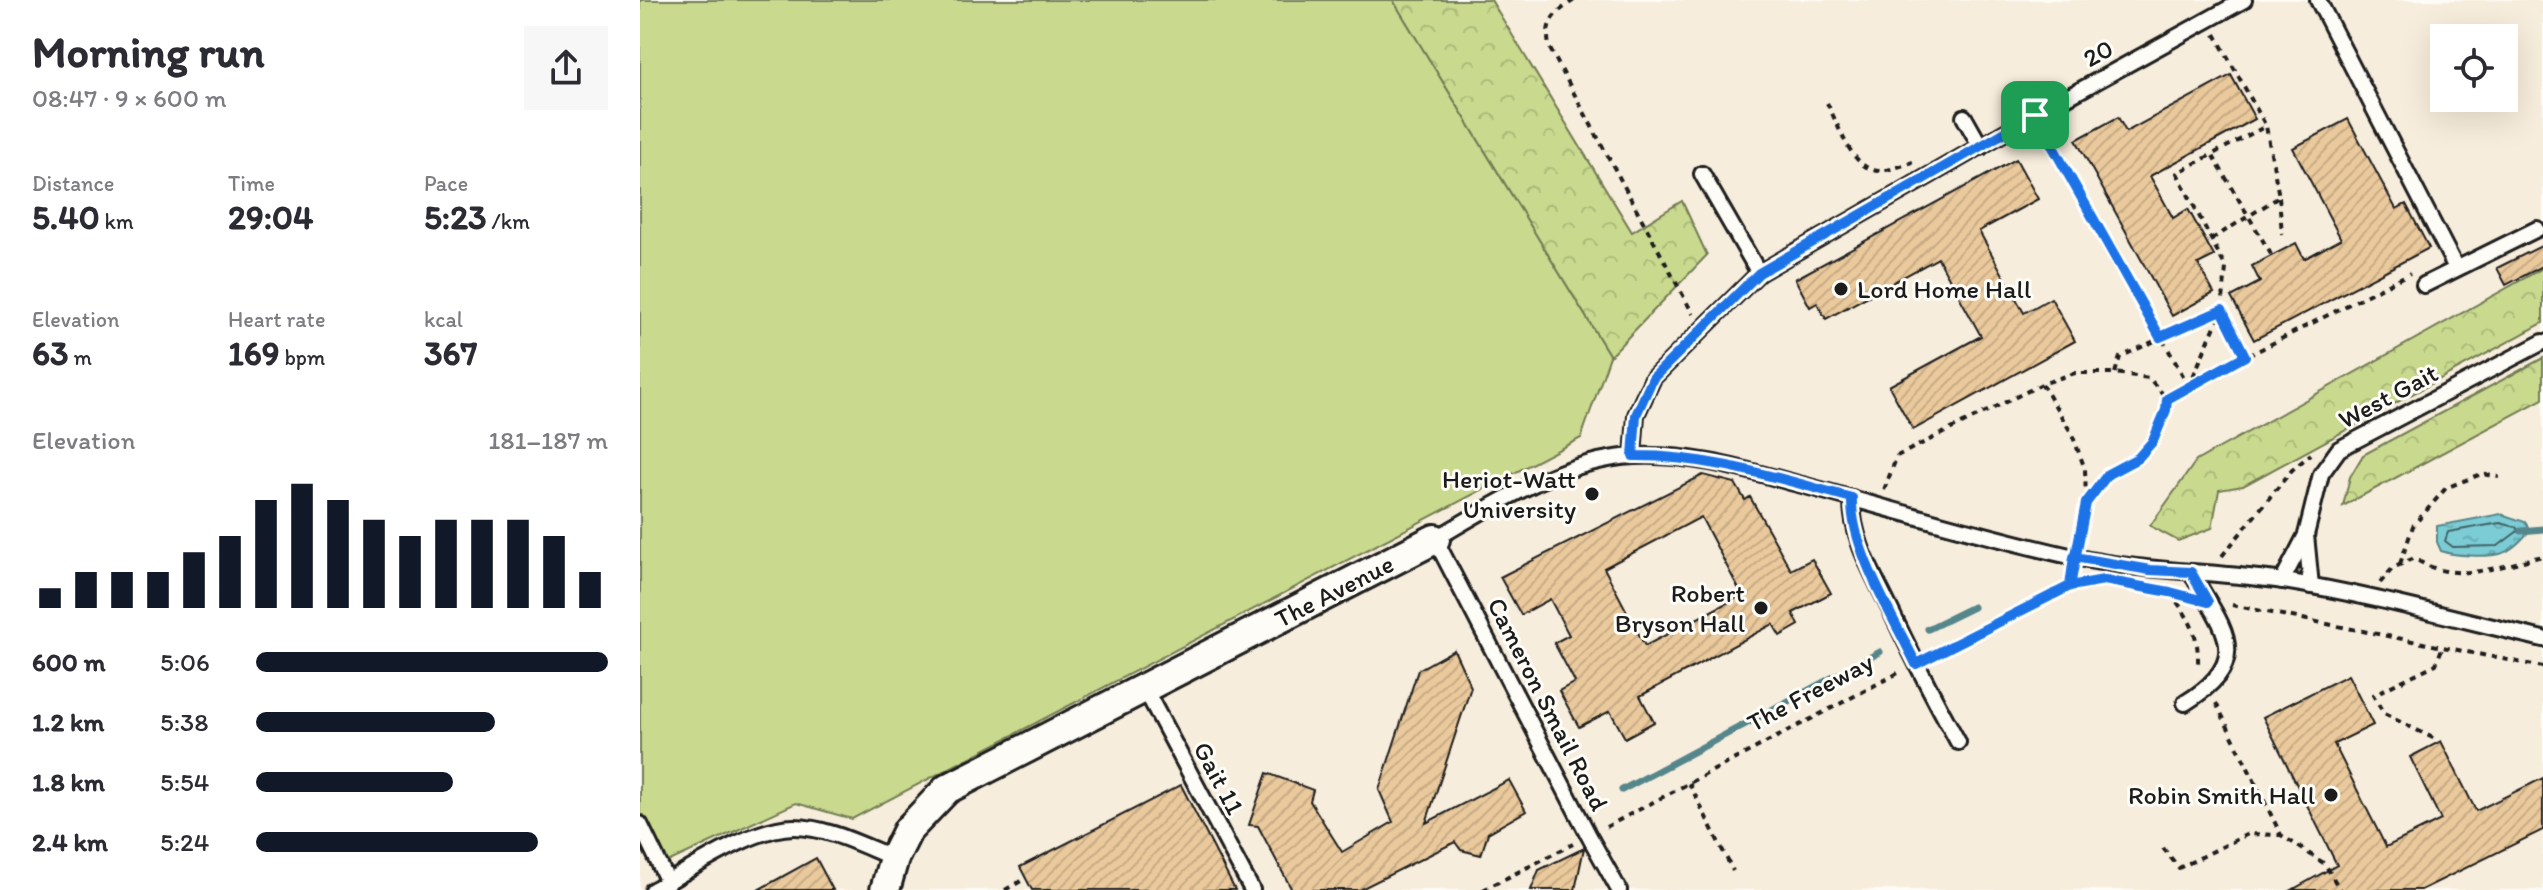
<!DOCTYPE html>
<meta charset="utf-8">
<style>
body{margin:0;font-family:Itim,sans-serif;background:#f7f7f7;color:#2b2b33;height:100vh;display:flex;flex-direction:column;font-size:30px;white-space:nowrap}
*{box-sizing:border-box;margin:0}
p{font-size:26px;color:#7c7c81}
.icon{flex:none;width:44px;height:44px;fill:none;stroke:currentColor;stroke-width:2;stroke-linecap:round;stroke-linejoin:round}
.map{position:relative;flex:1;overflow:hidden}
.sheet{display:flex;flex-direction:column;background:#fff;width:640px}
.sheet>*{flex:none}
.buttons{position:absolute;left:1790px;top:24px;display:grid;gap:16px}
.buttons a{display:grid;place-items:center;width:88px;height:88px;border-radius:0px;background:#fff;box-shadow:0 8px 32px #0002;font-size:40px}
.pin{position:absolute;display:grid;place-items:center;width:68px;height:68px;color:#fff;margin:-34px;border-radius:16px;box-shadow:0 4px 12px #0006}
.round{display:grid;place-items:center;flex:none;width:84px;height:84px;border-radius:0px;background:#f7f7f7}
.summary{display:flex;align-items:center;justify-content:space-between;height:136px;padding:0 32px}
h1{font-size:44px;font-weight:700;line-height:60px}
.metrics{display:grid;grid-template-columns:repeat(3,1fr);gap:12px;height:136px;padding:8px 32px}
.metrics div{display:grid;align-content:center}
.metrics b{font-size:34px;font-weight:700}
.metrics small{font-size:22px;font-weight:400}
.metrics p{font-size:22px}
.chart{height:224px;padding:16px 32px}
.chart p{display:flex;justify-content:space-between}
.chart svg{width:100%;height:144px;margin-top:8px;stroke:#111827;stroke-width:6}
ul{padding:0 32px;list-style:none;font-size:26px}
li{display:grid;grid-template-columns:128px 96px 1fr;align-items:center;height:60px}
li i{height:20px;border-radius:10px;background:#111827}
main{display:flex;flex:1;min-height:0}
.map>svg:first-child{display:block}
.built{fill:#f7eddc;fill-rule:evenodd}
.green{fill:#c9da8e;stroke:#727b55;stroke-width:2}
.forest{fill:url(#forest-crowns);stroke:#727b55;stroke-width:2}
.water{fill:url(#water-ripples);stroke:#55868b;stroke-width:2}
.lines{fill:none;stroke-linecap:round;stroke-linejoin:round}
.shore{stroke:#426266;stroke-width:2}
.stream{stroke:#55868b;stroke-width:7}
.building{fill:url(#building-hatch);stroke:#1c1c1c;stroke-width:2;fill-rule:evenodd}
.lane-casing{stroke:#1c1c1c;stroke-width:20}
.street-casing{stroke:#1c1c1c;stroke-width:34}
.path{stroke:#1c1c1c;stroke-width:4;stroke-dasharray:6 6;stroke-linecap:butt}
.lane{stroke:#fdfcf7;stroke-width:14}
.street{stroke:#fdfcf7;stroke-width:28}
.route-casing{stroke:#fff;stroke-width:16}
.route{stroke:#1a73e8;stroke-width:10}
.poi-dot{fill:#1c1c1c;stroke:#fdfcf7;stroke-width:3}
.labels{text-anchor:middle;stroke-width:6;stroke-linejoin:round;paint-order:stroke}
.street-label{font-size:26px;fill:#1c1c1c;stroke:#fdfcf7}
.poi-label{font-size:26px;fill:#1c1c1c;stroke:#fdfcf7;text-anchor:end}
</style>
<main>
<section class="sheet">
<div class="summary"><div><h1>Morning run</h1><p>08:47 · 9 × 600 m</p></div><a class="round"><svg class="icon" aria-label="share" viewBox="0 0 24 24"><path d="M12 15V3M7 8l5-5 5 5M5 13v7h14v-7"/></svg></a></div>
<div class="metrics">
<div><p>Distance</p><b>5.40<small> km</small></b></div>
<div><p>Time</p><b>29:04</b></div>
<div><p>Pace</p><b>5:23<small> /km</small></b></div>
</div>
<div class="metrics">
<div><p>Elevation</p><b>63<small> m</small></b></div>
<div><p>Heart rate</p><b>169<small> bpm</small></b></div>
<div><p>kcal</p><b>367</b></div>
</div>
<div class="chart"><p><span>Elevation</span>181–187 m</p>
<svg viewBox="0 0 160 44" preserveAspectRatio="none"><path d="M5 44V38M15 44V33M25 44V33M35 44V33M45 44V27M55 44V22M65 44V11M75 44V6M85 44V11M95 44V17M105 44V22M115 44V17M125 44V17M135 44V17M145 44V22M155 44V33"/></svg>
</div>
<ul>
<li><b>600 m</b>5:06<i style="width:100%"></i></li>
<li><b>1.2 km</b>5:38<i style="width:68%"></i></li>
<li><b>1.8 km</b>5:54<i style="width:56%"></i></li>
<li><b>2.4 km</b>5:24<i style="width:80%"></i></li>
</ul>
</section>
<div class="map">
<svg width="1903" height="890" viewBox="0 0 1903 890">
<defs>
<pattern id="forest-crowns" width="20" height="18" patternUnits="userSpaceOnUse" patternTransform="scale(2)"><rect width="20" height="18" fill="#c9da8e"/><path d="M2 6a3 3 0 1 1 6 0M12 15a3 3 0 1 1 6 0" fill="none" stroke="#acba7a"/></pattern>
<pattern id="water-ripples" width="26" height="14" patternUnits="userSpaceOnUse" patternTransform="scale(2)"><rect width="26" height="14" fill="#7bccd5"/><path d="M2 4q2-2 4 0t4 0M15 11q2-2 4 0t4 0" fill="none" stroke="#6aafb6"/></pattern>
<pattern id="building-hatch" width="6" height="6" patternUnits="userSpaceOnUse" patternTransform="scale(2)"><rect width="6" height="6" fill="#eac99c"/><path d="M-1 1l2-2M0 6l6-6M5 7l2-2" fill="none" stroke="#c8ac86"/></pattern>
</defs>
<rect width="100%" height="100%" fill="#fdfcf7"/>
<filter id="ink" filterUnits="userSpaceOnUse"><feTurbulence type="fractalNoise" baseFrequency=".0125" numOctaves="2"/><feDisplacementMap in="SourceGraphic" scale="16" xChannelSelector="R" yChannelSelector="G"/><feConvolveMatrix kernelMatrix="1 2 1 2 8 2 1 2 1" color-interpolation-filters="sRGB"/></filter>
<g filter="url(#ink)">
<path class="built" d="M0,0h1903v890h-1903zM1804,38h60v60h-60z"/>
<path class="green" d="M0,0h753l217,356 -29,82 -729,381 -56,-16 -137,63 -19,-33z"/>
<g class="forest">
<path d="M753,0h98l141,232 50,-31 25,54 -97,101z"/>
<path d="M1903,268v55l-300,163 -24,4 -7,38 -34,13 -28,-15 46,-65z"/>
<path d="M1903,358v41l-200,107 7,-29 13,-22z"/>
</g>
<path class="water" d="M1861,514l24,8 5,8c-7,9 -19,21 -30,24 -13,3 -47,2 -59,-3l-4,-9v-16z"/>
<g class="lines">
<path class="shore" d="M1860,523l16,4 2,4 -20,15 -45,1 -8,-6 3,-9z"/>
<g class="stream">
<path d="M1881,531l22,-2"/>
<path d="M1288,629l45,-22"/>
<path d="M982,790l258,-138"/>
</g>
</g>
<g class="building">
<path d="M1591,75l24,44 -105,57 23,42 15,-9 26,47 -16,8 16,29 -42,23 -96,-176 42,-23 8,15z"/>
<path d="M1708,119l48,90 10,-5 23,44 -175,92 -23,-43 29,-15 -8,-16 44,-23 8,16 37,-20 -48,-91z"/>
<path d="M1376,159l22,40 -59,32 45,82 27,-15 24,43 -162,89 -24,-44 92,-50 -43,-78 -112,61 -9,-16 -7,4 -15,-28z"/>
<path d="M1903,245v21l-37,19 -9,-17z"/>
<path d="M1063,475l32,8 10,17 5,-3 41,73 21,-11 19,34 -38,20 6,12 -19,11 -7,-12 -133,72 14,26 -29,16 -15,-27 -31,16 -20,-36 16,-9 -21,-39 15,-8 -19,-36 -29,16 -21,-38zM1061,517l41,78 -97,51 -41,-78z"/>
<path d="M814,650l17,37 -45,136 83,-43 17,31 -38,22 -7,22 -20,-5 -6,-8 -96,48h-67l-34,-64 -9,-1 18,-52 46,17 -3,11 32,51 51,-30 -14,-32 39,-120z"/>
<path d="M1708,675l25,50 -39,19 52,103 55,-27 -31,-63 31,-16 35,70 67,-33v52l-122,60h-129l45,-25 -74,-148z"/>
<path d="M541,785l54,105h-203l-12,-23z"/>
<path d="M944,848l-9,42h-44l8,-20z"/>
<path d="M176,858l17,32h-75z"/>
</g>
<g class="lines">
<g class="lane-casing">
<g id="lane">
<path d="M1678,0l138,268"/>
<path d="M1324,117l17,30"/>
<path d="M1062,174l57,99"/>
<path d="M1784,285l113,-56"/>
<path d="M993,456l3,-41 17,-37 106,-105 276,-158 209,-115"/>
<path d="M1212,498c-1,41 21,75 38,111 21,45 44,89 68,133"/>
<path d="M1666,535l5,51"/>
<path d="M1642,581l24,-46 15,-61 18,-25 204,-107"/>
<path d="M505,689l107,201"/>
<path d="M1545,703c71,-44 38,-74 6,-131"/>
<path d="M0,824l28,58"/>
<path d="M13,890c38,-20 99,-63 141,-63 34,0 69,19 100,31"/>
<path d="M979,890l-30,-54 -154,-297c62,-36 126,-79 199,-83 59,-3 115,15 172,30 89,24 178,51 268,71 69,15 140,14 210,24 87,14 173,38 259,58"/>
</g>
</g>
<g class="street-casing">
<path id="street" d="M245,890l9,-32 14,-28 39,-41 488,-250"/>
</g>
<g class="path">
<path d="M934,0c-21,15 -29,20 -25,47l144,267"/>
<path d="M1575,34l51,92"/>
<path d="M1187,103c12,22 25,69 54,68 10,-1 22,-6 32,-9"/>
<path d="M1404,131l145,255 221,-113"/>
<path d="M1573,156l59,100"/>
<path d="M1639,197l3,37"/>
<path d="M1475,373l5,-16 102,-47 23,46"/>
<path d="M1402,384l30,50 13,35 1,31"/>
<path d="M1527,399l22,-13 33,-76 4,-42 -49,-95 89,-47 13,71 -67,42"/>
<path d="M1244,490l13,-34 145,-72 33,-11h40l34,5 18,21c-2,21 -13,47 -30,60 -9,6 -20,8 -28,15 -21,16 -26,42 -31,67"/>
<path d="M1582,556l70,-86 19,-16"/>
<path d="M1760,564l13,-38 33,-38 35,-14 18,3"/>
<path d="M1740,583l13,-15 21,-10c41,28 85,8 129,-2"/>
<path d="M1521,590l23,6"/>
<path d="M1530,592c20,28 29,40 28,75"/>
<path d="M1592,605l311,62"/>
<path d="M1292,656l138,-70 28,-5"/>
<path d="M1576,703l65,132 44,29 15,26"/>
<path d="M1793,738l-49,-24 -11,-19 63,-31 7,-18"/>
<path d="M1049,783l44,88"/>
<path d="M966,827l296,-156"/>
<path d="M1523,848l16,20 69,-34 32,1"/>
<path d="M365,890l18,-10"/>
<path d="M843,890l90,-46"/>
</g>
<use href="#lane" class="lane"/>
<use href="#street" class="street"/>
</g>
</g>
<g class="lines" filter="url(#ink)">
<g class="route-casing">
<path id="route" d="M1395,115l-276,158 -106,105 -17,37 -3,41c76,-1 147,23 219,42 -2,50 42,120 64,166l154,-78 4,-29 76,13 41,2 17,30 -38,-10 -66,-12 -34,6 16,-83 22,-29 30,-16 15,-17 13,-31 1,-11 78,-43 -23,-46 -62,27 -125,-222"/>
</g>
<use href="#route" class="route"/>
</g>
<g class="poi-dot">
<circle cx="1201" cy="289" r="8"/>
<circle cx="952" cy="494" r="8"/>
<circle cx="1121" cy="608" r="8"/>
<circle cx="1691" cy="795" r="8"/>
</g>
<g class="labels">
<g class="street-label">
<text transform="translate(1458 53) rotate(-29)" y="9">20</text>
<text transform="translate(1748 396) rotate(-28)" y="9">West Gait</text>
<text transform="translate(694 591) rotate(-27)" y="9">The Avenue</text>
<text transform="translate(1170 692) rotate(-28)" y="9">The Freeway</text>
<text transform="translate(908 704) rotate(63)" y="9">Cameron Smail Road</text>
<text transform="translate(579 778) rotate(62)" y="9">Gait 11</text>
</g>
<g class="poi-label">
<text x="1217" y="298" text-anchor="start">Lord Home Hall</text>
<text x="936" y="488">Heriot-Watt<tspan x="936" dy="30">University</tspan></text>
<text x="1105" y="602">Robert<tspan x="1105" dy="30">Bryson Hall</tspan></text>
<text x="1675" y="804">Robin Smith Hall</text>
</g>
</g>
</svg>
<div class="buttons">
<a><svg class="icon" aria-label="locate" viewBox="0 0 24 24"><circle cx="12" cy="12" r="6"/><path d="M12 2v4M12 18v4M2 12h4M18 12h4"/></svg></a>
</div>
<div class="pin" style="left:1395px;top:115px;background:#1e9e55"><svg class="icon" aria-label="arrive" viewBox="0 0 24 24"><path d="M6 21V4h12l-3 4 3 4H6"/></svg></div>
</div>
</main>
